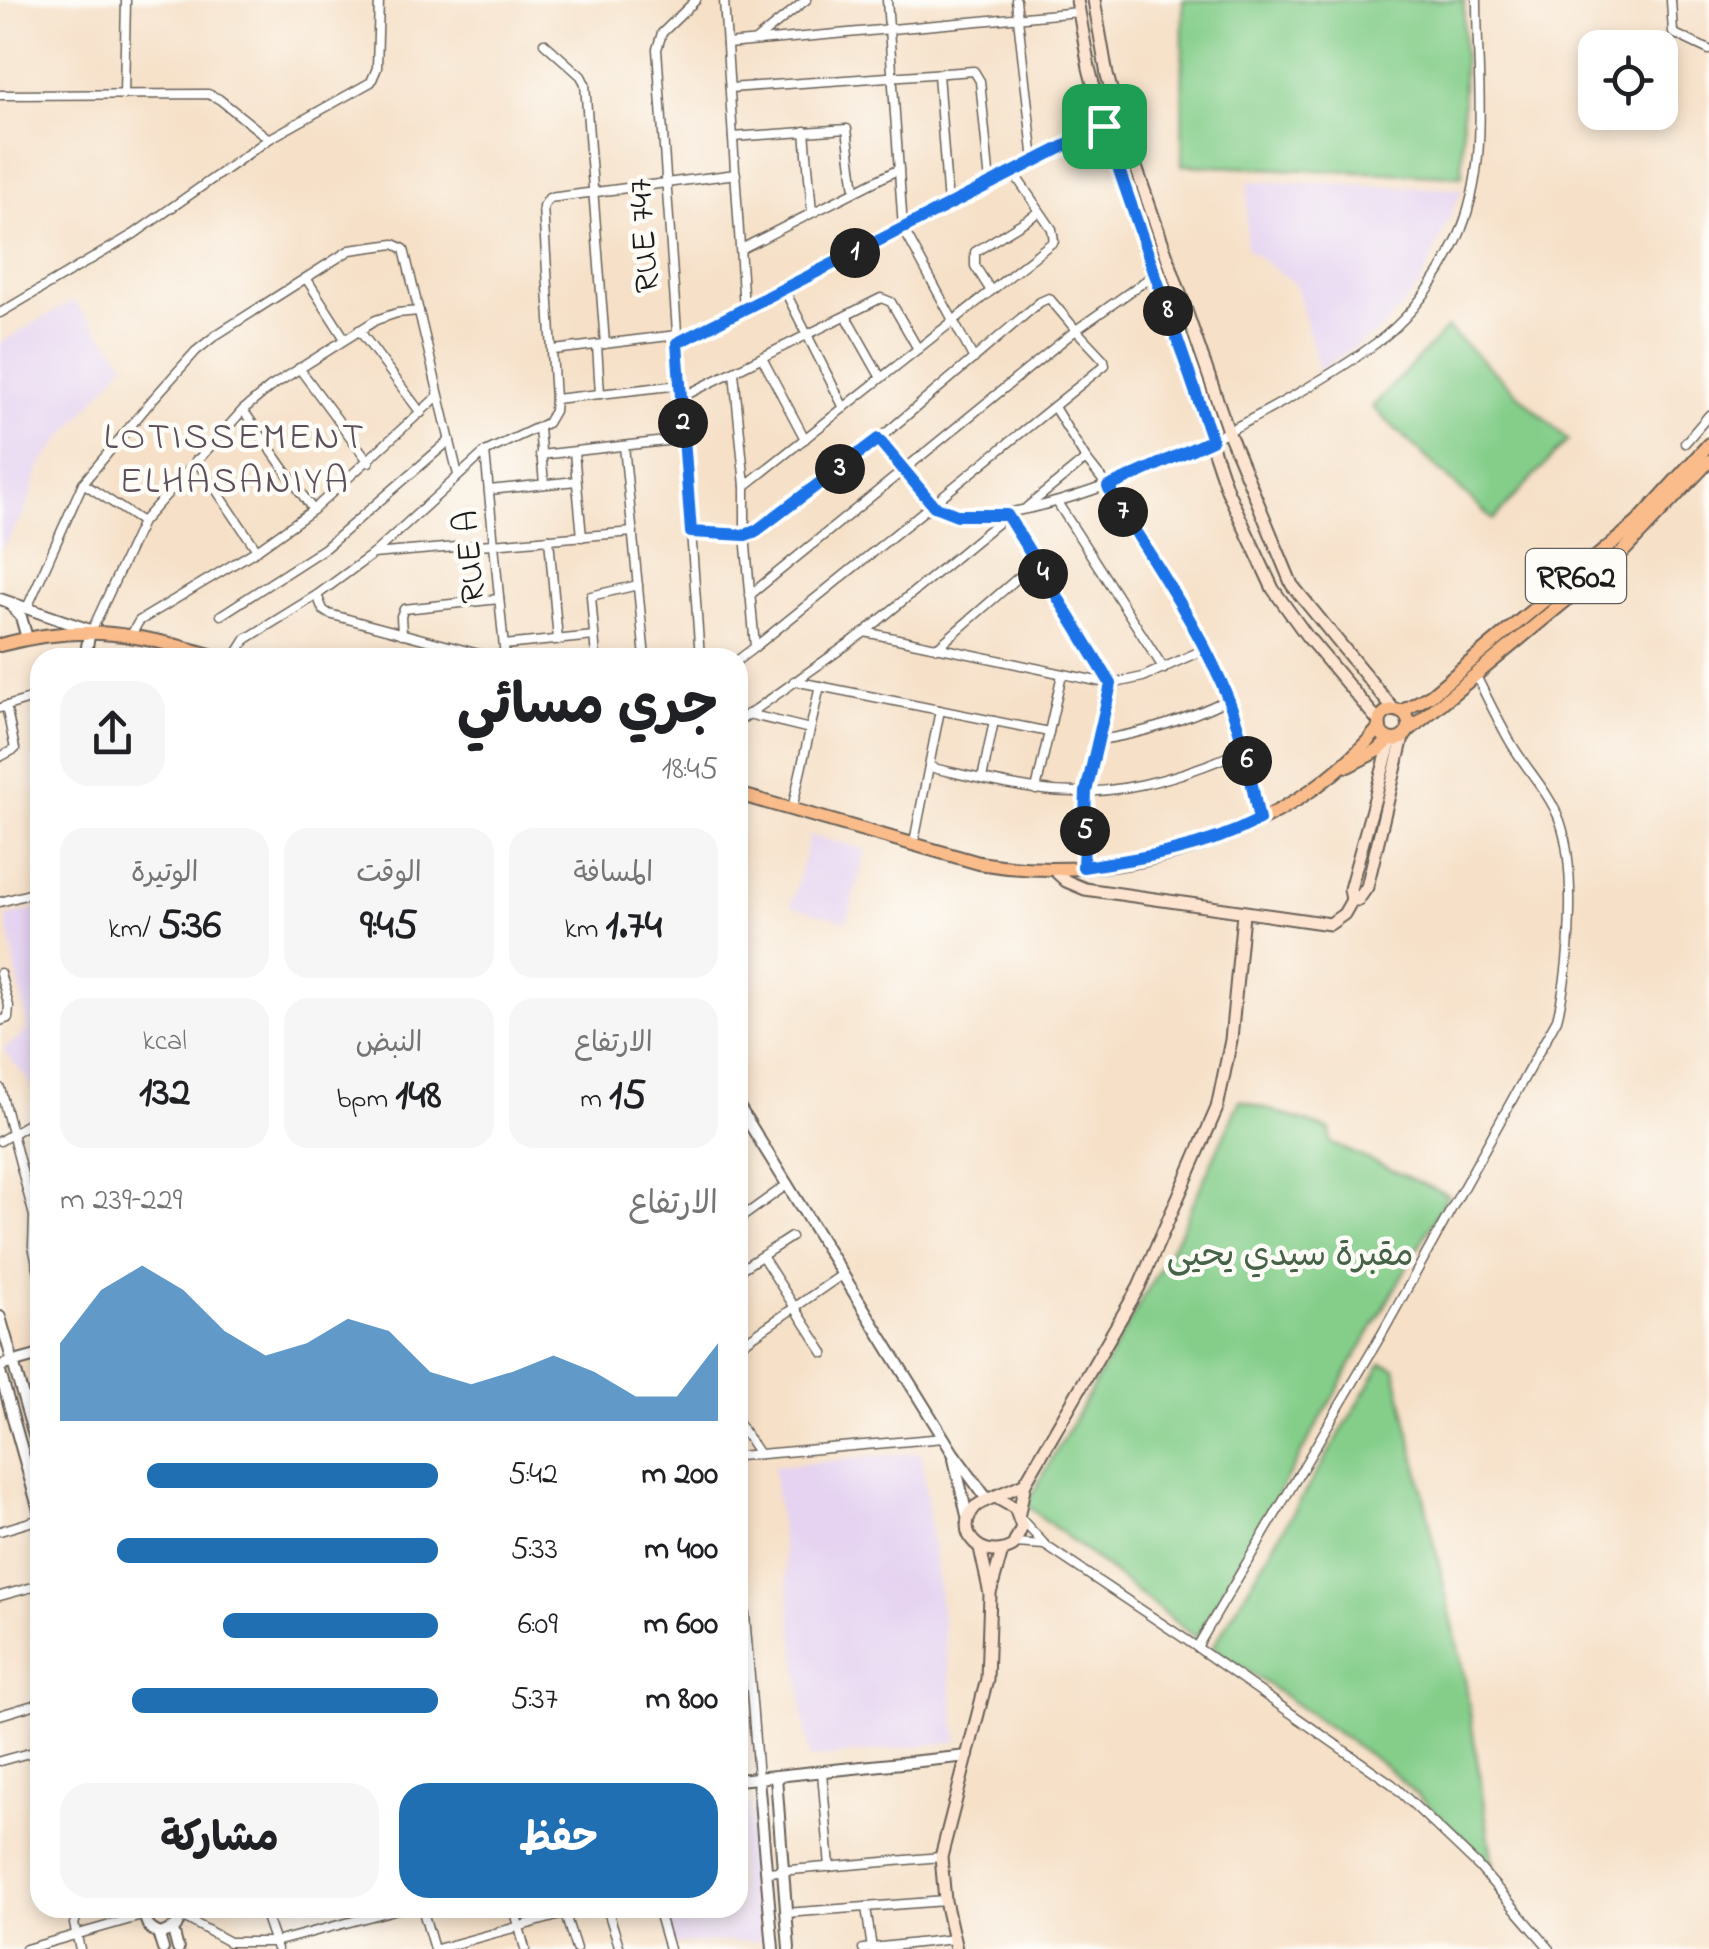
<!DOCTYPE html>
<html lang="ar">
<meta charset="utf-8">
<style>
body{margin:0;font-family:"Indie Flower","Playpen Sans Arabic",sans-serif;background:#f6f6f6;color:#202124;direction:rtl;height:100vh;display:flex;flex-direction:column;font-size:38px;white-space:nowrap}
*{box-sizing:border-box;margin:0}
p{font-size:32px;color:#757577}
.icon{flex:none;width:55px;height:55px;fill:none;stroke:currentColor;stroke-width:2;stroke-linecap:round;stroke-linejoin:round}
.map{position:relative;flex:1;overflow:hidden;direction:ltr}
.sheet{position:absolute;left:30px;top:648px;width:718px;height:1270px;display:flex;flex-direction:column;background:#fff;border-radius:30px;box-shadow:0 5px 15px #0003;direction:rtl}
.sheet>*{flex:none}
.buttons{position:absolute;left:1578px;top:30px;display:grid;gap:20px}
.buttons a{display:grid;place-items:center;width:100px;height:100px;border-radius:20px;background:#fff;box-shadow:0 5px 15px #0003;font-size:50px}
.pin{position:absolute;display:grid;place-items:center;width:85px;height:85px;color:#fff;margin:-42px;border-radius:20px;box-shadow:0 5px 15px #0006}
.km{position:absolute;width:50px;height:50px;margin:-25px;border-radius:50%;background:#222;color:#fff;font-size:28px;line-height:50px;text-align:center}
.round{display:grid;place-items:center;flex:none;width:105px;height:105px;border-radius:30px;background:#f6f6f6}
.head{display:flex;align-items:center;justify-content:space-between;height:170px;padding:0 30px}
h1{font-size:55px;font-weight:700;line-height:75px}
.figures{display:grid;grid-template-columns:repeat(3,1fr);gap:15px;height:170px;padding:10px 30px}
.figures div{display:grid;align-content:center;border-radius:25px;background:#f6f6f6;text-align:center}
.figures b{font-size:42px;font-weight:700}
.figures small{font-size:28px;font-weight:400}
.figures p{font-size:28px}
.chart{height:280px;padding:20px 30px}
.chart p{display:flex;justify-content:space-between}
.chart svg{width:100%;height:180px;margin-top:10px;fill:#1f6fb2;opacity:.7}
.button{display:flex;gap:20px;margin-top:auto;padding:20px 30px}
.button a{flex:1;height:115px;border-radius:30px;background:#1f6fb2;color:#fff;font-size:40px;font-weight:700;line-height:115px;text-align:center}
.button a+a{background:#f6f6f6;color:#202124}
ul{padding:0 30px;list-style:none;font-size:32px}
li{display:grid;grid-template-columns:160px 120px 1fr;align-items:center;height:75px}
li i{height:25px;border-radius:12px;background:#1f6fb2}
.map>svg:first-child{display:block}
.built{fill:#e5d3f1}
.green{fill:#84ce8a;stroke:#507553;stroke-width:2.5}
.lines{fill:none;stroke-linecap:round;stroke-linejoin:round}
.minor-casing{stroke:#686158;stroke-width:11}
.tertiary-casing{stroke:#686158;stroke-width:14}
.secondary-casing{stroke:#686158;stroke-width:15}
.primary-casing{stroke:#686158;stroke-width:16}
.trunk-casing{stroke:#686158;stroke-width:16}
.minor{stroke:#fff;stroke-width:8}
.tertiary{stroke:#fff;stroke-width:10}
.secondary{stroke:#fde4d1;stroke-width:11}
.primary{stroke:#fabc8b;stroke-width:12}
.trunk{stroke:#fabc8b;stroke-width:12}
.route-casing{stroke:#fff;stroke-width:20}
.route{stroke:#1a73e8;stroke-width:12}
.labels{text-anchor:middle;stroke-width:9;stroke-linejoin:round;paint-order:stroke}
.shield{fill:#fdfcf7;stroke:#605f5e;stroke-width:2.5}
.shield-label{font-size:32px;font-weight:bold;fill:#1c1c1c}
.street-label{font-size:35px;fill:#1c1c1c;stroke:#fdfcf7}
.park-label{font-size:35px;fill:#466348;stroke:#fdfcf7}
.neighbourhood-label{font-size:38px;letter-spacing:2.5px;fill:#5d505c;stroke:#fdfcf7}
</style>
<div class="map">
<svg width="1709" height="1949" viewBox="0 0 1709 1949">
<rect width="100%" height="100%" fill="#fdfcf7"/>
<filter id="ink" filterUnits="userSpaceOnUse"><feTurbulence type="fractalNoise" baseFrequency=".01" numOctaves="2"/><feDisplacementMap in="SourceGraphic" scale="20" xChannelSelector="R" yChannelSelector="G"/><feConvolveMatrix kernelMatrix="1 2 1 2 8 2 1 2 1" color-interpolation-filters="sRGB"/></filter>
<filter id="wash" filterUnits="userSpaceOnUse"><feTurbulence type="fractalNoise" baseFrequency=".0048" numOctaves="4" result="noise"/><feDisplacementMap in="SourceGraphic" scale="40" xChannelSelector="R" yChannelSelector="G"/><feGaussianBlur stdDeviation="2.25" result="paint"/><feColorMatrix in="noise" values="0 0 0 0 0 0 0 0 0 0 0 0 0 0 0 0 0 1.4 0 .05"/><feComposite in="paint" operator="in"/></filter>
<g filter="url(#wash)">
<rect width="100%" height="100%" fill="#f6e0c7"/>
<g class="built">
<path d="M1248,181l214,8 -42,97 -41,46 -60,38 -23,-85 -50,-37z"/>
<path d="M73,301l53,61 -85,102 -17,50 -24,38v-209z"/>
<path d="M810,835l56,15 -19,71 -56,-15z"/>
<path d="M40,908v186l-37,-44 25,-20 -22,-113z"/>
<path d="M921,1452l37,289 -149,18 -36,-292z"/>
<path d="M738,1804h13l12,137 -88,3 -10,-36h73z"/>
</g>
<g class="green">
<path d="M1183,0h281l-2,176 -280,-11z"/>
<path d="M1447,328l121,112 -75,80 -121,-113z"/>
<path d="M1240,1100l90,30 1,13 117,52 -252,443 -170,-133 153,-271z"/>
<path d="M1382,1363l13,5 70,311 28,186 -108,-99 -172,-119z"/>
</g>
</g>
<g filter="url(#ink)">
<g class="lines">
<g class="minor-casing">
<g id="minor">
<path d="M696,0l-34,33 -5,16 43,609"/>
<path d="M724,0l20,309"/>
<path d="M887,0l16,228 71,131"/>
<path d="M1016,0l18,161"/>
<path d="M1671,0l2,33 36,17"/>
<path d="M755,41l51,-41"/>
<path d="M544,43l37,33 4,8 20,260"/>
<path d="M727,44l352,-32"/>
<path d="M938,74l10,131"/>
<path d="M730,88l244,-17 6,10 10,102"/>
<path d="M0,95l208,-1 11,5 50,40"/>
<path d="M124,95l2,-95"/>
<path d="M805,131l7,81"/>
<path d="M733,137l114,-8 8,61"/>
<path d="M741,249l158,-80"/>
<path d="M306,278l39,61"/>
<path d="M784,289l60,119"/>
<path d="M991,291l-16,-25v-14l63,-39"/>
<path d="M0,313l134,-79 135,-95 102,-57 6,-14 2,-68"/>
<path d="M846,316l35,62"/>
<path d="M359,330l62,83"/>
<path d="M677,343l427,-217"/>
<path d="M597,345l3,49"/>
<path d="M554,350l123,-15"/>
<path d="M762,358l43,81"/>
<path d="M299,368l70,94"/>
<path d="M734,372l11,114v49l67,-44 67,-52 161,-137 9,-4 27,32 79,-56"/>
<path d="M682,397l199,-99 10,4 27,47"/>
<path d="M555,399l-12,-192 6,-9 187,-24"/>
<path d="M1054,407l32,52"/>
<path d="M243,410l70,100"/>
<path d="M539,428l5,56"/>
<path d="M879,439l55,67c88,48 376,-110 450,-169 32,-26 55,-60 73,-97 34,-75 20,-159 20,-240"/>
<path d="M1685,443l24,-28"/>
<path d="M624,446l21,212"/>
<path d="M485,452l20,206"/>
<path d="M574,452l8,85"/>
<path d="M540,455l144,-16"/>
<path d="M196,460l61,90"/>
<path d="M83,483l59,39"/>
<path d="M745,486l309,-245 -2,-12 -39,-57"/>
<path d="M489,490l87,-9"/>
<path d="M1057,502l107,167"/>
<path d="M1027,507l59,-48 22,28 97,162 23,50 16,47 15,75"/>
<path d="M691,533l54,2 10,112 -17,13"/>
<path d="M549,539l9,101"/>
<path d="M373,554l260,-22"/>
<path d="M317,595l6,15 6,4 165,44"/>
<path d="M750,595l326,-265 28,30 1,5 -350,282"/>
<path d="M27,608l56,-125 70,-84 43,-48 20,-16 134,-85 44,-6 10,5 54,226"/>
<path d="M221,615l104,-67 125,-108"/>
<path d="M92,630l50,-108 101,-112 26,-22 107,-68 21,-7 22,-2"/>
<path d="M865,632l246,52 32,-7 62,-28"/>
<path d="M402,634l-1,-18 3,-7 95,-10"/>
<path d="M131,635l8,-14 118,-71 56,-40 125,-114"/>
<path d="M504,645l90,-9"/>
<path d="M937,648l99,-86"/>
<path d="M234,658l12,-19 71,-44 56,-41 112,-102 62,-29 7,-12 1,-12 125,-14"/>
<path d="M596,658l-5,-62 47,-11"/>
<path d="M794,681l255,51"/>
<path d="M0,708l40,-12"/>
<path d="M748,714l62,15"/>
<path d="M738,722l127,-90 142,-117 104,169 -25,108 -3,75"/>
<path d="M1099,740c47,-7 87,-20 129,-41"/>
<path d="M0,757l15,-8 -9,-43"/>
<path d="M929,767c35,8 70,17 106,22 73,11 144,-10 210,-40"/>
<path d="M982,779l12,-58"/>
<path d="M1036,790l26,-116"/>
<path d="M792,809l28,-123"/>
<path d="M914,842l26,-132"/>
<path d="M0,902l40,-11"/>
<path d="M0,973l9,33 -1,12 -8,3"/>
<path d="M0,1088l34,128 -1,30 7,31"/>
<path d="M0,1141l40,-24"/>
<path d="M738,1220l50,-36"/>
<path d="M762,1256l62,97"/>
<path d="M738,1271l53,-34"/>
<path d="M738,1337l8,4 97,-67"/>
<path d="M738,1423l21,31"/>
<path d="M738,1456l206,-18"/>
<path d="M1022,1520l24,26 139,93 207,145 86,82 72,83"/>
<path d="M738,1527l20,251"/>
<path d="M0,1531l40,-12"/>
<path d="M1015,1543l30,2"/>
<path d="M0,1596l40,-11"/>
<path d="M1197,1647l186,-315 174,-313c13,-49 20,-150 3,-198 -11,-29 -34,-52 -49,-78 -13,-22 -24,-46 -36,-69"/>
<path d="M0,1715l40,-12"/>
<path d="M0,1761l40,-11"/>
<path d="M822,1772l8,95"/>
<path d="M768,1872l173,-15"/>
<path d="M866,1907l6,42"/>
<path d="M80,1908l-6,16 6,25"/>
<path d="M263,1908l14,41"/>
<path d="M422,1908l12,41"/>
<path d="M514,1908l11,41"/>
<path d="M563,1908l13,41"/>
<path d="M607,1908l13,41"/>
<path d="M657,1908l12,41"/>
<path d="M786,1913l159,-12"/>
<path d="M180,1915l49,27h46l127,-34"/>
<path d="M26,1949l119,-34"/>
<path d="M437,1949l149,-41"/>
<path d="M863,1949l91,-10"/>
</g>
</g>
<g class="tertiary-casing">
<g id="tertiary">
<path d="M0,599l90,31 -5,28"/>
<path d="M11,605l10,12 6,21"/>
<path d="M738,1105l215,348 34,46"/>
<path d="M0,1317l40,139"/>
<path d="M0,1366l40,-11"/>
<path d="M0,1372l40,142"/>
<path d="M954,1459l14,61"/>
<path d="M776,1777l13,172"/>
<path d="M758,1778l15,171"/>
<path d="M738,1780l230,-24"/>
<path d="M148,1908c-6,12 0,22 13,26l15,-7 4,-9 -3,-10"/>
<path d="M173,1930l5,19"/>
<path d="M158,1933l5,16"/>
</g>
</g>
<g class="secondary-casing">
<g id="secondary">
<path d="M1077,0l12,68 15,58 123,364 46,99 33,46 74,88"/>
<path d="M1094,0l13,75 14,49 107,307 64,154 102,125"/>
<path d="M1053,869l13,12 19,8 245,35 14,-10 8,-14h6l9,-13 36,-150"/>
<path d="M1352,900l-2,-11 41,-149"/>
<path d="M997,1498l18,10 7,19 -9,19c-29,17 -61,-13 -38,-39 4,-5 39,-18 50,-24"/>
<path d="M1019,1513l6,-30 114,-196 78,-179 14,-68 12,-126"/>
<path d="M991,1590l11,-39"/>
<path d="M956,1949l-11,-48 -4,-44 46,-178 3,-85 -10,-46"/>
</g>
</g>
<g class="primary-casing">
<g id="primary">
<path d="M0,645c88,-23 136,-11 221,13"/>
<path d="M1348,766l31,-16 10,-10"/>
<path d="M738,794l241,69c140,24 309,-24 401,-136"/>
</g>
</g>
<g class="trunk-casing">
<g id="trunk">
<circle cx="1394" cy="725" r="15"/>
<path d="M1401,712l30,-17 206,-172 72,-79"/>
<path d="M1409,730l207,-171 93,-98"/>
</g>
</g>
<use href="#minor" class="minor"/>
<use href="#tertiary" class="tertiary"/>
<use href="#secondary" class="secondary"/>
<use href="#primary" class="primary"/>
<use href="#trunk" class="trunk"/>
</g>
</g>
<g class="lines" filter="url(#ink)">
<g class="route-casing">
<path id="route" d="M1104,126l108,314 -104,47c41,69 92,139 121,214 15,39 22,79 30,119 -56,29 -115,38 -176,47l3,-75 25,-108 -104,-169h-50l-23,-9 -56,-67 -122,92 -11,4 -54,-3 -14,-189z"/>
</g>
<use href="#route" class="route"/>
</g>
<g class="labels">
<rect class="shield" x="1526" y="549" width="100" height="54" rx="8"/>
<g class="shield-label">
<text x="1576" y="587">RR602</text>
</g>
<g class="street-label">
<text transform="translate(642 236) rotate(-94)" y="12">RUE 747</text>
<text transform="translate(468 557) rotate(-95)" y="12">RUE A</text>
</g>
<g class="park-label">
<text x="1290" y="1265">مقبرة سيدي يحيى</text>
</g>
<g class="neighbourhood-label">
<text x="235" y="448">LOTISSEMENT<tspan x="235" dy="44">ELHASANIYA</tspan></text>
</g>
</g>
</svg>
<div class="buttons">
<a><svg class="icon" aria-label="locate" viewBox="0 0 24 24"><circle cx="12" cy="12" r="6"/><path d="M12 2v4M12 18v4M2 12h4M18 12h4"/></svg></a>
</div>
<div class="pin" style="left:1104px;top:126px;background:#1e9e55"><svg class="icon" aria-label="arrive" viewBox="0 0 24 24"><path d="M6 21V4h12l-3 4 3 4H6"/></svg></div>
<b class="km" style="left:855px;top:253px">1</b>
<b class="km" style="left:683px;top:423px">2</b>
<b class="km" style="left:840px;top:469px">3</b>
<b class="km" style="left:1043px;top:574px">4</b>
<b class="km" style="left:1085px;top:831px">5</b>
<b class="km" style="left:1247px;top:761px">6</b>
<b class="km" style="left:1123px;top:512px">7</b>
<b class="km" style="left:1168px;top:311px">8</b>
<section class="sheet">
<div class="head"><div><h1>جري مسائي</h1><p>18:45</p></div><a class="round"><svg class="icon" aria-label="share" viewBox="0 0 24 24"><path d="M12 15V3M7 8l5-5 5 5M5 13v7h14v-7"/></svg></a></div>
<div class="figures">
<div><p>المسافة</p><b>1.74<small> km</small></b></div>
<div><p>الوقت</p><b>9:45</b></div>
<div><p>الوتيرة</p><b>5:36<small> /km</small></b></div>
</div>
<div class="figures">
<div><p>الارتفاع</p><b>15<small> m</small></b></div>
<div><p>النبض</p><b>148<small> bpm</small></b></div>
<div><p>kcal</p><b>132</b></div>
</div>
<div class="chart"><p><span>الارتفاع</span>229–239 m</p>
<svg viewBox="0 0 160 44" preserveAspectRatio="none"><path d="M0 44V25L10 12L20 6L30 12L40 22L50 28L60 25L70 19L80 22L90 32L100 35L110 32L120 28L130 32L140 38L150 38L160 25V44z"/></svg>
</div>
<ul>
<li><b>200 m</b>5:42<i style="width:77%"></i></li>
<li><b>400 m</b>5:33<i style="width:85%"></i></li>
<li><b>600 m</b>6:09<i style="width:57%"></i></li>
<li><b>800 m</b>5:37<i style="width:81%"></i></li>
</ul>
<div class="button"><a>حفظ</a><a>مشاركة</a></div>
</section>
</div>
